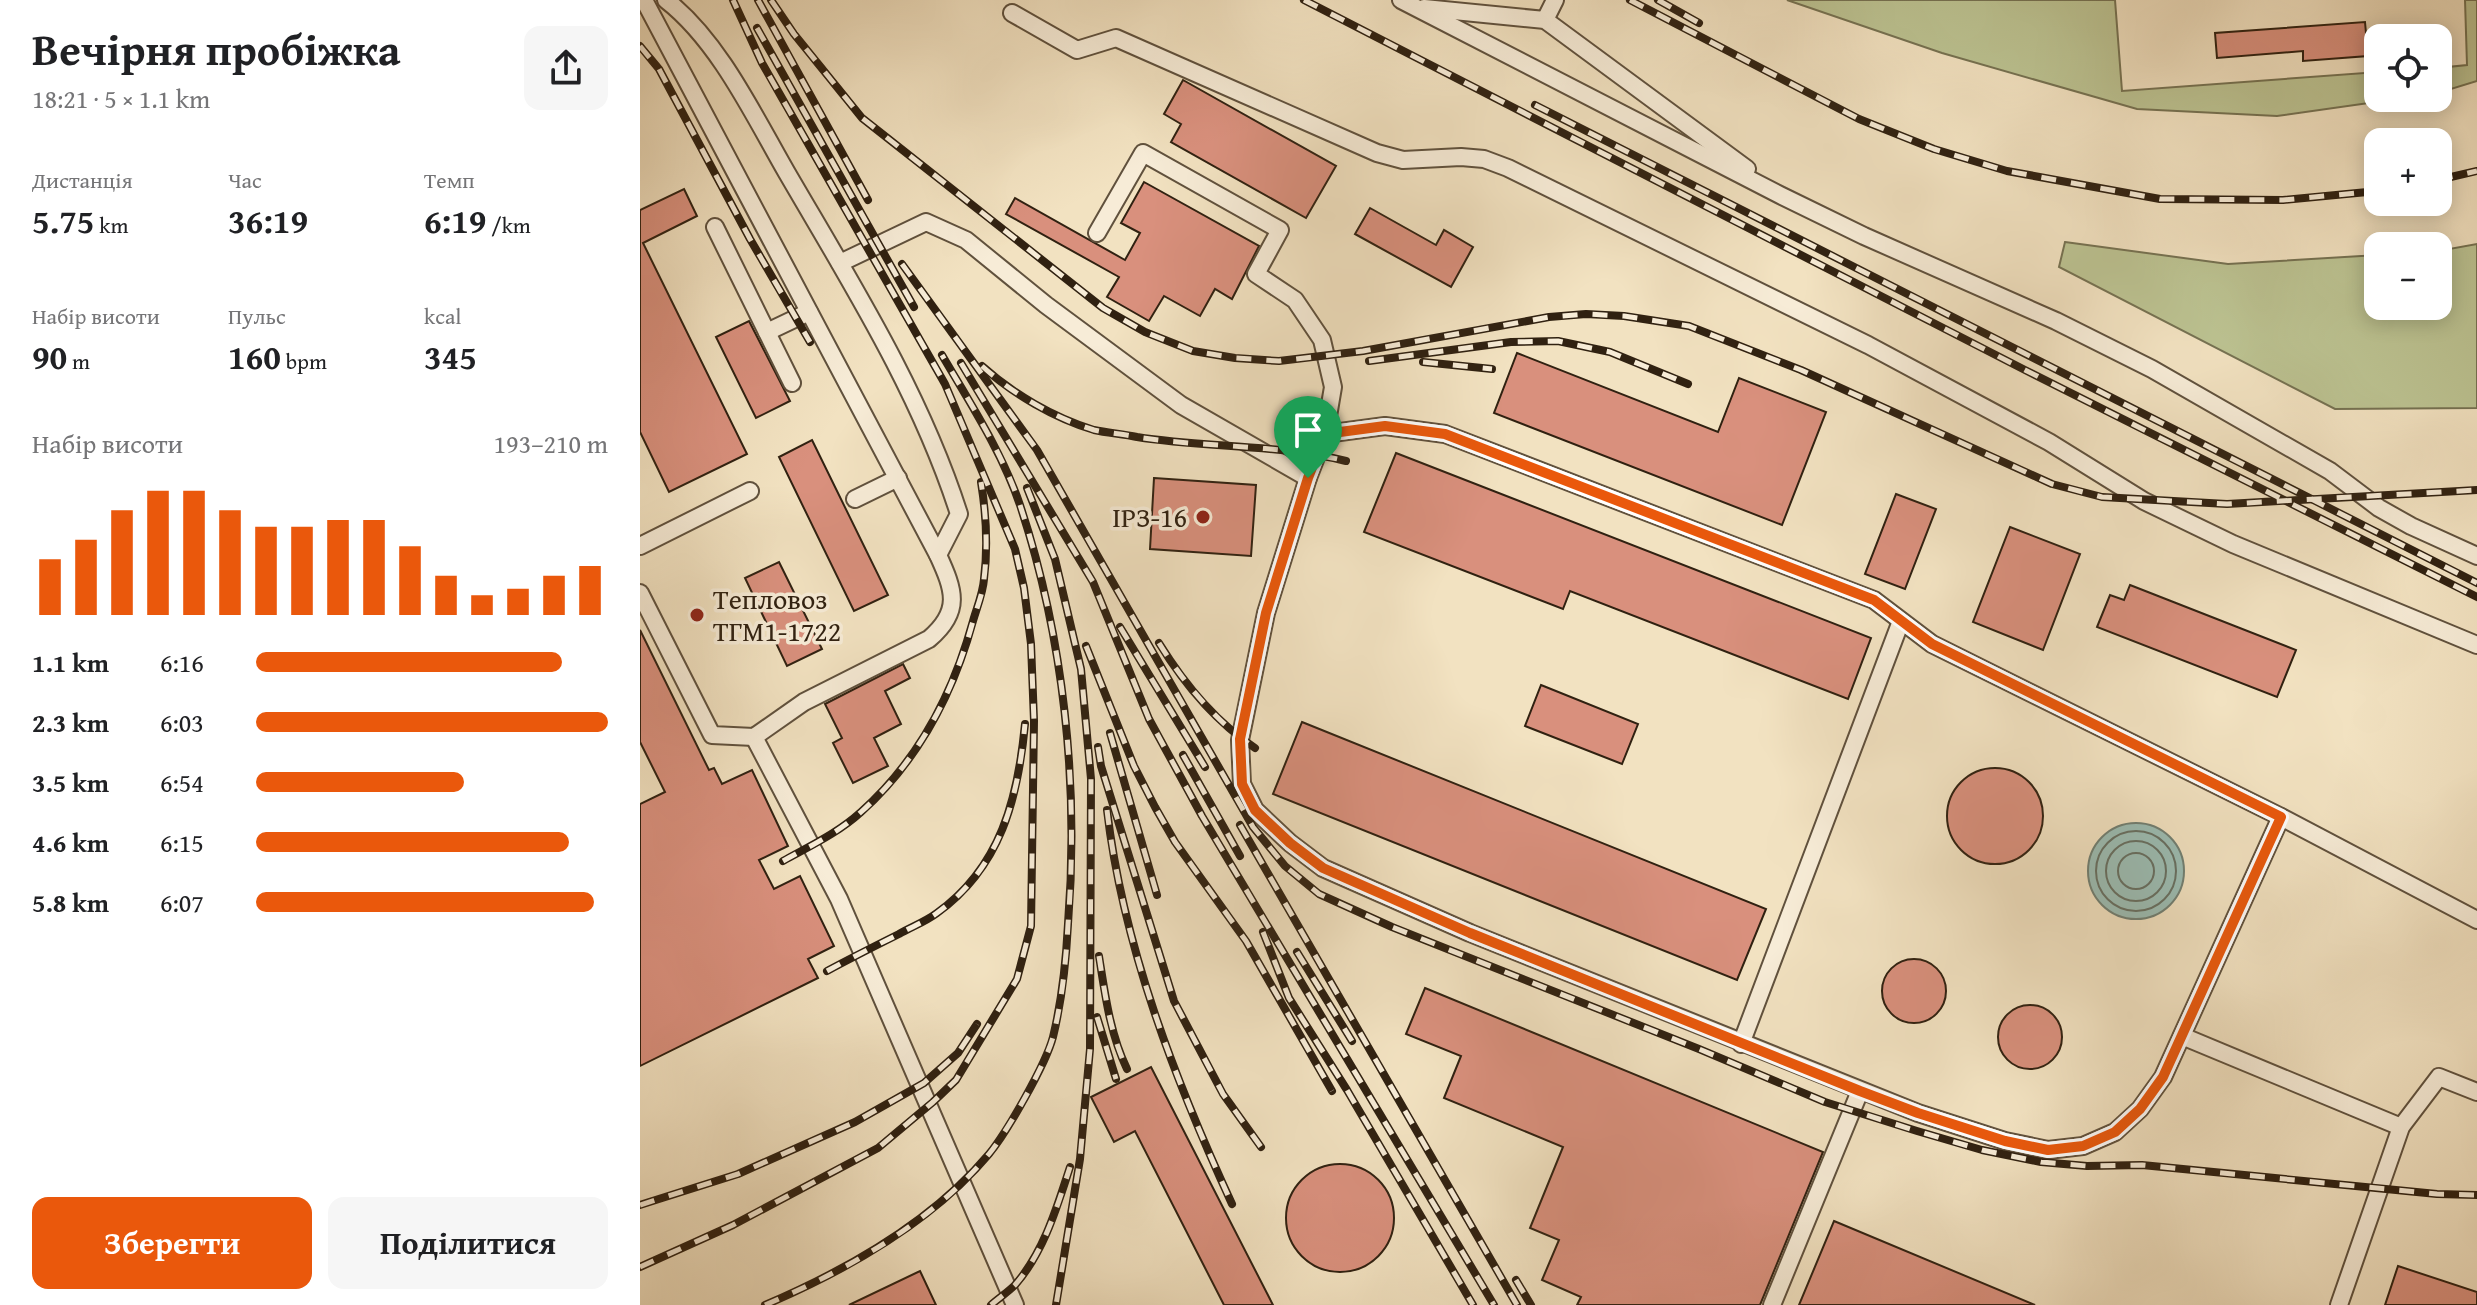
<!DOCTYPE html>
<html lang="uk">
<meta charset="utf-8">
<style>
body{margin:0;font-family:"Gentium Book Plus",serif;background:#f6f6f6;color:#202124;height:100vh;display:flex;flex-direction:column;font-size:30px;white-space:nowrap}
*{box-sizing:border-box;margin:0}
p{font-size:26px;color:#757577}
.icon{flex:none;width:44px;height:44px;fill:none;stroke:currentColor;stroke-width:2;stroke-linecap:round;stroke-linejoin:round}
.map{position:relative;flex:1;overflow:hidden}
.sheet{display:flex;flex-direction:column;background:#fff;width:640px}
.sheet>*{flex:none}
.buttons{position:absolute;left:1724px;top:24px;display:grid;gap:16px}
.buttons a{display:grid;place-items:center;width:88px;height:88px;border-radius:16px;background:#fff;box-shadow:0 4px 20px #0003;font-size:40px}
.pin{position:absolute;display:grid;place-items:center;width:68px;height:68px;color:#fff;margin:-82px -34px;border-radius:50% 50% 50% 0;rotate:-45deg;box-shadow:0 0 8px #0007}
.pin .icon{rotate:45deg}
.round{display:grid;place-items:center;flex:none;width:84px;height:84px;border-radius:16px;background:#f6f6f6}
.summary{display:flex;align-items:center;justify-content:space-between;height:136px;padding:0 32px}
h1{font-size:44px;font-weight:700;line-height:60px}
.figures{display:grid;grid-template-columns:repeat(3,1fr);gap:12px;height:136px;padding:8px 32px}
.figures div{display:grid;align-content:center}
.figures b{font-size:34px;font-weight:700}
.figures small{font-size:22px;font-weight:400}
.figures p{font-size:22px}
.chart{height:224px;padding:16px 32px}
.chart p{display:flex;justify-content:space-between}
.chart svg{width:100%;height:144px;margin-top:8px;stroke:#ea580c;stroke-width:6}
.button{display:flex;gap:16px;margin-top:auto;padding:16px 32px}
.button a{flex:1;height:92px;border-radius:16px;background:#ea580c;color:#fff;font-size:32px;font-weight:700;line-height:92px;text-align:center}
.button a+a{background:#f6f6f6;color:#202124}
ul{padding:0 32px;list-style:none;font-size:26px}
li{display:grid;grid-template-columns:128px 96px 1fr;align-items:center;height:60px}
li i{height:20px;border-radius:10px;background:#ea580c}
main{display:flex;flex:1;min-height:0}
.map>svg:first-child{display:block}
.green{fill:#bcc392;stroke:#767252;stroke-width:2}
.water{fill:#9bbdb4;stroke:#707f73;stroke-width:2}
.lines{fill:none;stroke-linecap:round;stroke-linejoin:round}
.shore{stroke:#666f62;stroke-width:2}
.building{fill:#d9907d;stroke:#302111;stroke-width:2}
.minor-casing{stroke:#60513d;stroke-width:20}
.minor{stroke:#f7ecd7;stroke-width:16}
.rail-casing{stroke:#302111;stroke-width:8}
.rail{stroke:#f7ecd7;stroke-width:5;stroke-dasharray:15;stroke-linecap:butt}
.route-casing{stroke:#fff;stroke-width:16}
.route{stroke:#ea580c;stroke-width:10}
.poi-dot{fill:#8f2418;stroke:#f7ecd7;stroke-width:3}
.labels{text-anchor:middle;stroke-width:7;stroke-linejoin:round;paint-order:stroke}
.poi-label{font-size:28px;fill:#302111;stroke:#f7ecd7;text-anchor:end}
</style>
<main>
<section class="sheet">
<div class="summary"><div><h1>Вечірня пробіжка</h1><p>18:21 · 5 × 1.1 km</p></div><a class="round"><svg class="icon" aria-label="share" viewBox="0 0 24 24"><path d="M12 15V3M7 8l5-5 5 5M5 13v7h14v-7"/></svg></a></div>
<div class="figures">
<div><p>Дистанція</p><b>5.75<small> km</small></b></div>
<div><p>Час</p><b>36:19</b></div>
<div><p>Темп</p><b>6:19<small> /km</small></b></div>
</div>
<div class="figures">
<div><p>Набір висоти</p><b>90<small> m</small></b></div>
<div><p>Пульс</p><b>160<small> bpm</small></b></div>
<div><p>kcal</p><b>345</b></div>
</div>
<div class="chart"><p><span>Набір висоти</span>193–210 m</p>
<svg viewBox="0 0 160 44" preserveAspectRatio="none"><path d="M5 44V27M15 44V21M25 44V12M35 44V6M45 44V6M55 44V12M65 44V17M75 44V17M85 44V15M95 44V15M105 44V23M115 44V32M125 44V38M135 44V36M145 44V32M155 44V29"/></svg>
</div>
<ul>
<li><b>1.1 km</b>6:16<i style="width:87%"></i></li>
<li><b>2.3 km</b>6:03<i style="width:100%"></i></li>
<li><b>3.5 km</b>6:54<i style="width:59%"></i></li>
<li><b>4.6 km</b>6:15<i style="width:89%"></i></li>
<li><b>5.8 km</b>6:07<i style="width:96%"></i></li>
</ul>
<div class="button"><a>Зберегти</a><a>Поділитися</a></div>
</section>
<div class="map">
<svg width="1837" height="1305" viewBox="0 0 1837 1305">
<rect width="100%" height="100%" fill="#f2e2c1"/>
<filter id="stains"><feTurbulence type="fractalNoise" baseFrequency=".0025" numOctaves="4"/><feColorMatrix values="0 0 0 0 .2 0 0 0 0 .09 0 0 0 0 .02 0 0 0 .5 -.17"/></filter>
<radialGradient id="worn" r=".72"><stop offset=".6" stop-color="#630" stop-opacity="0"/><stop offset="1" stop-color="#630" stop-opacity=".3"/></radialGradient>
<g class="green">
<path d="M1147,0h328l7,91 256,-19v26h26l-127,18 -140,-7 -195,-56z"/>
<path d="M1825,0h12v81l-39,12v-25l29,-3z"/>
<path d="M1425,242l163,22 150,-9v51h60v-55l39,-7v164l-142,1 -276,-142z"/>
</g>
<circle class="water" cx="1496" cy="871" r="48"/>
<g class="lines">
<g class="shore">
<circle cx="1496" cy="871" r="40"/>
<circle cx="1496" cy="871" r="30"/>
<circle cx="1496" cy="871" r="18"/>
</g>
</g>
<g class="building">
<path d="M1725,22l3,34 -65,5v-10l-86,7 -2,-25z"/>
<path d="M543,80l153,86 -30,52 -135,-76 10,-18 -17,-10z"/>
<path d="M504,182l115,64 -27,53 -17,-10 -15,27 -36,-20 -15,25 -42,-24 12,-20 -113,-63 9,-16 110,62 15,-27 -19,-10z"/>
<path d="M44,189l13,27 -54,27 104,211 -78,38 -29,-60v-222z"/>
<path d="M730,208l66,37 8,-15 29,17 -22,40 -96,-53z"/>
<path d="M109,321l41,80 -34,17 -40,-81z"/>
<path d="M877,353l201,79 21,-54 87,34 -44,113 -288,-112z"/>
<path d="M172,440l76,155 -34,16 -75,-154z"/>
<path d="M756,453l475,185 -23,61 -278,-108 -7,18 -199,-77z"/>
<path d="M514,478l102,7 -5,71 -101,-7z"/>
<path d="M1256,494l40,15 -31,80 -40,-15z"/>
<path d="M1370,527l70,27 -37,96 -70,-28z"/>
<path d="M139,562l43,87 -35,17 -42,-88z"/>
<path d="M1490,585l166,65 -19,47 -180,-70 13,-32 14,5z"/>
<path d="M0,630l69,140 5,-2 8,16 30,-14 36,76 -29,14 15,29 26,-13 34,70 -26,13 10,19 -178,88v-262l25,-12 -25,-50z"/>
<path d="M263,664l7,14 -25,13 16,33 -27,14 14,28 -35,17 -20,-40 9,-5 -17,-34z"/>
<path d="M901,685l97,39 -16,40 -97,-38z"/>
<path d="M662,722l464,187 -29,71 -464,-186z"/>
<circle cx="1355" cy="816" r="48"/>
<circle cx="1274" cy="991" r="32"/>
<path d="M785,988l398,164 -63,153h-183l4,-8 -39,-17 17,-40 -29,-12 33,-81 -119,-49 17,-42 -55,-22z"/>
<circle cx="1390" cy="1037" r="32"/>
<path d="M511,1067l122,238h-49l-89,-174 -21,11 -23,-45z"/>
<circle cx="700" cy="1218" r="54"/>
<path d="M1194,1221l201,84h-236z"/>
<path d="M1758,1266l79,26v13h-92z"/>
<path d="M280,1271l16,34h-87z"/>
</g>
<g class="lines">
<g class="minor-casing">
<g id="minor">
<path d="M26,0c53,41 88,116 121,173 64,110 133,219 172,341l-21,41"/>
<path d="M761,0l379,195 84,41 192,85 96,48 178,102 49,37 32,18 66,30"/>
<path d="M784,8l121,12 202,149"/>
<path d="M372,13l65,37 39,-12 261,115 26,7 58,-3 23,2 24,9 360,177 181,97 95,59 89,43 244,101"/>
<path d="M905,20l10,-20"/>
<path d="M75,227l77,156"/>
<path d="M457,233l46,-80 137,77 -24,44 39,26 27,40 11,47 -8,47 -17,44 -42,135 -26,127 2,44 13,26 35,33 33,25 147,65 448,180 87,28 43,9 35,-4 32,-14 25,-23 23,-32 118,-260"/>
<path d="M200,263l86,-41 40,18 80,65 135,100 127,73"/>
<path d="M127,332l42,-20"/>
<path d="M685,434l60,-8 60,8 429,166 58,44 349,173 196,103"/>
<path d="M215,499l43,-21"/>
<path d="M0,546l110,-55"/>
<path d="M0,593l72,142 42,2 50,-35 125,-63c33,-28 25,-49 9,-84l-294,-555"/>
<path d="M114,737l85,162 176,406"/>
<path d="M1542,1036l219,91"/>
<path d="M1101,1044l160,-423"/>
<path d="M1132,1305l88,-214"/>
<path d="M1699,1305l62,-178 38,-50 38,15"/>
</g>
</g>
<use href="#minor" class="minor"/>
<g class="rail-casing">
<g id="rail">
<path d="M118,0l110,200"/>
<path d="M131,0l23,34 68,84 241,190 42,24 48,19 42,7 44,3 84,-10 186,-34 37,-3 38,2 65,10 112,44 251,114 50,13 125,7 250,-14"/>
<path d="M664,0l721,370 452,227"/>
<path d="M990,0l229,119 75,30 73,22 153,28 123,1 95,-9"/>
<path d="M1018,0l41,23"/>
<path d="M117,28l157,279"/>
<path d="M0,46l19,23 91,170 60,103"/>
<path d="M895,105l942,478"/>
<path d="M1798,180l39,-9"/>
<path d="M262,264l135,186 216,377 32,39 34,28 73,33 307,122 126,53 92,29 65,19 59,12 46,4 55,-1 295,29 40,1"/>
<path d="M729,361l142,-19 47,-1 52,11 78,32"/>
<path d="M783,362l69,7"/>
<path d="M321,363l132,219 56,137 53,97 292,489"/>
<path d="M342,366c31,28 72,52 112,64 14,3 29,4 43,7 70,11 140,7 209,24"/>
<path d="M387,488l28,71 26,110 10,110 -1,270 -10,110 -24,146"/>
<path d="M480,627l85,140"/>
<path d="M519,643c24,39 57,79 96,105"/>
<path d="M446,646l48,120 21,41 20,35 71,99 86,150"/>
<path d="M470,733l47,162"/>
<path d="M458,747l3,19 73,235 49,93 38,53"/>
<path d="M543,755l57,101"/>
<path d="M467,810c16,136 68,270 125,394"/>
<path d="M600,825l277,480"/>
<path d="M143,861c27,-15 55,-28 78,-49 57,-51 92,-118 112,-191 4,-14 10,-28 11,-42 4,-32 2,-66 -3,-97"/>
<path d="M623,932l26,66 58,92 126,215"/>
<path d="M657,952l55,89"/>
<path d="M459,956c6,38 11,78 28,113"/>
<path d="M187,971c24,-13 48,-25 72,-37 12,-7 26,-12 38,-21 64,-46 81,-115 88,-189"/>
<path d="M457,1017l19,62"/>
<path d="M0,1205l98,-31 117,-52 69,-39 34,-30 19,-29"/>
<path d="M0,1267l93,-42 145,-77 55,-46 23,-22 61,-101 14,-53 3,-205 -3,-77 -7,-56 -9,-39 -70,-165 -183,-321 -29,-63"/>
<path d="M876,1280l15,25"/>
<path d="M125,1305c82,-35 166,-82 224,-151 18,-22 57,-90 64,-117 9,-37 13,-75 15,-113 11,-139 -4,-286 -48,-419 -18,-53 -50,-102 -78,-150"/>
<path d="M351,1305c8,-7 17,-13 24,-20 29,-33 42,-78 55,-118"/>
</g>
</g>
<use href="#rail" class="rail"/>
</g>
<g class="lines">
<g class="route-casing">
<path id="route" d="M745,426l60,8 429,166 58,44 349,173 -118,260 -23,32 -25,23 -32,14 -35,4 -43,-9 -87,-28 -58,-22 -390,-158 -147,-65 -33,-25 -35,-33 -13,-26 -2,-45 26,-126 42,-135 17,-44z"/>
</g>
<use href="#route" class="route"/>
</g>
<g class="poi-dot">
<circle cx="563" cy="517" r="8"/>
<circle cx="57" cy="615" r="8"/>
</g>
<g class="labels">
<g class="poi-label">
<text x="547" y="527">ІРЗ-16</text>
<text x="73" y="609" text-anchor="start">Тепловоз<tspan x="73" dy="32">ТГМ1-1722</tspan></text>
</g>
</g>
<rect width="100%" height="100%" filter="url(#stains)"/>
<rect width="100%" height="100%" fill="url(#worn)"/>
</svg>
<div class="buttons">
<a><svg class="icon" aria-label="locate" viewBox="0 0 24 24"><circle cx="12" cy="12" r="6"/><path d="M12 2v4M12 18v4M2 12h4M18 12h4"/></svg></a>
<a>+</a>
<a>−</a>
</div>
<div class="pin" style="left:668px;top:478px;background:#1e9e55"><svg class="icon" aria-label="arrive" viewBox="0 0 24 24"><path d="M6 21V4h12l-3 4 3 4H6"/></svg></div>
</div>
</main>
